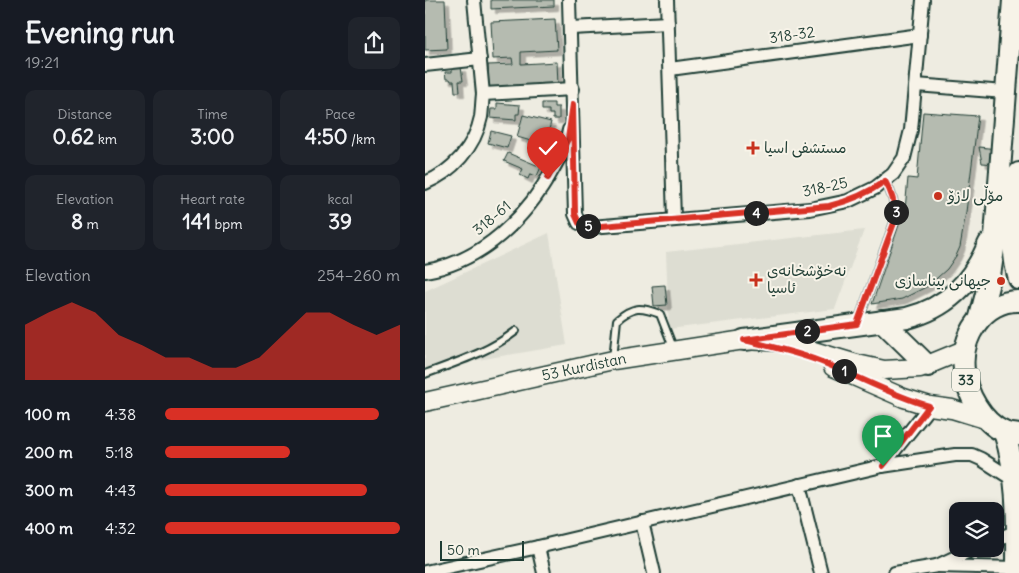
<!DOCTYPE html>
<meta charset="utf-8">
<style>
body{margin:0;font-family:Delius,"Playpen Sans Arabic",sans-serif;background:#20242c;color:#f1f3f6;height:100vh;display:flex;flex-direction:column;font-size:19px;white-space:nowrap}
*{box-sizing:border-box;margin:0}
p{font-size:16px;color:#9ea1a6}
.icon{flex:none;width:28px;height:28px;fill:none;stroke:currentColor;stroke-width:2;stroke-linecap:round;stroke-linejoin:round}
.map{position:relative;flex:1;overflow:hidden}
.details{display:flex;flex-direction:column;background:#171b24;width:425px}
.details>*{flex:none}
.fabs{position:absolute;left:524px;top:502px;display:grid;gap:10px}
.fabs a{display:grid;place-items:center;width:55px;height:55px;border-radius:10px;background:#171b24;box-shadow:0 2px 8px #0003;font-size:25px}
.scale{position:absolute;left:15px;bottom:12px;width:84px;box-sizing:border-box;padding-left:5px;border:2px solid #1f3d34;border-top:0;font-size:14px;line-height:18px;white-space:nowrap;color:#1f3d34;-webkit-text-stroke:4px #f7f3e8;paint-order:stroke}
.pin{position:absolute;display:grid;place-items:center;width:42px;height:42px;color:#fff;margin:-51px -21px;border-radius:50% 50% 50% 0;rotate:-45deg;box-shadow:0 0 5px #0007}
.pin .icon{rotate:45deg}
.km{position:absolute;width:25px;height:25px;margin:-12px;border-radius:50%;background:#222;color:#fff;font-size:14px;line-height:25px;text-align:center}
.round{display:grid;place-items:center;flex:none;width:52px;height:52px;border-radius:10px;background:#20242c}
.headline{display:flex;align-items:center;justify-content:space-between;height:85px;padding:0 25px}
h1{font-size:28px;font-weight:700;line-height:38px}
.metrics{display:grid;grid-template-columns:repeat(3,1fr);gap:8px;height:85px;padding:5px 25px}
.metrics div{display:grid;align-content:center;border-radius:10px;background:#20242c;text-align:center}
.metrics b{font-size:21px;font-weight:700}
.metrics small{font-size:14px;font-weight:400}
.metrics p{font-size:14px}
.chart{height:140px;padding:10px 25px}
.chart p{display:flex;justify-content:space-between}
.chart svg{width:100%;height:90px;margin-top:5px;fill:#d93025;opacity:.7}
ul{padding:0 25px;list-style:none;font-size:16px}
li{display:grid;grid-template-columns:80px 60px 1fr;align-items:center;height:38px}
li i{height:12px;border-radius:6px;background:#d93025}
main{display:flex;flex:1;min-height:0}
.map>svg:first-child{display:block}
.built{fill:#ddddd2}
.building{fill:#b5bbb0;stroke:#1f3d34;filter:url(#shadow)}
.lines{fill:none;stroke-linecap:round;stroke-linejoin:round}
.lane-casing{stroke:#1f3d34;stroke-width:10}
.street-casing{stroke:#1f3d34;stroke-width:16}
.secondary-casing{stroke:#1f3d34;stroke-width:21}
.primary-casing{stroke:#1f3d34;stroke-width:24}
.lane{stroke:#f7f3e8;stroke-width:6}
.street{stroke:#f7f3e8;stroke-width:12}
.secondary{stroke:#f7f3e8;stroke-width:18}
.primary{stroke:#f7f3e8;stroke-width:20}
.route-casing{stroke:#fff;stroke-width:10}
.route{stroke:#d93025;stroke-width:6}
.poi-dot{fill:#c8321e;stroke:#f7f3e8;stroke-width:2}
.labels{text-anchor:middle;stroke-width:4;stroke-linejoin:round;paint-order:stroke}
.shield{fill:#f7f3e8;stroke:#60746a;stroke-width:1}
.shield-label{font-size:14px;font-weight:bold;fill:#1f3d34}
.street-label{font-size:15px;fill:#1f3d34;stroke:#f7f3e8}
.poi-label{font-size:15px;fill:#1f3d34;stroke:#f7f3e8;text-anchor:start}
</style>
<main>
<section class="details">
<div class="headline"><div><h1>Evening run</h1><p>19:21</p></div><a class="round"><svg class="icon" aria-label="share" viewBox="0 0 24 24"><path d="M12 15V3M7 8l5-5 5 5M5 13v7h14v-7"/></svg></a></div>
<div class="metrics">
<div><p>Distance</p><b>0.62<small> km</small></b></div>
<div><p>Time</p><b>3:00</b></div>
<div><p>Pace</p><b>4:50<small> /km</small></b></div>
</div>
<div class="metrics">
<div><p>Elevation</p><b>8<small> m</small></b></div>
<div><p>Heart rate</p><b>141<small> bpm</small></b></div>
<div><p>kcal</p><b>39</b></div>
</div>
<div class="chart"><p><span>Elevation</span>254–260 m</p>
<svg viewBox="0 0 160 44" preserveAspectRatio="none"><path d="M0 44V17L10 11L20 6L30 11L40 22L50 27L60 33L70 33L80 38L90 38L100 33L110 22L120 11L130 11L140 17L150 22L160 17V44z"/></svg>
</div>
<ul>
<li><b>100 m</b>4:38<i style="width:91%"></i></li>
<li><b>200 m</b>5:18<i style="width:53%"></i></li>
<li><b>300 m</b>4:43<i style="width:86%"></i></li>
<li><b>400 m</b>4:32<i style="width:100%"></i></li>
</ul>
</section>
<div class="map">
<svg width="594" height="573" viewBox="0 0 594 573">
<defs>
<filter id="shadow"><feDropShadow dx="4.5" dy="4.5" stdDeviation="0" flood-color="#0004"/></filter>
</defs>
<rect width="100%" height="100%" fill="#eeece1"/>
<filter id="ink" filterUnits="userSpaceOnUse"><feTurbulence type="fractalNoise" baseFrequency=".02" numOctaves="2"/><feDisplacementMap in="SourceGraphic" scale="10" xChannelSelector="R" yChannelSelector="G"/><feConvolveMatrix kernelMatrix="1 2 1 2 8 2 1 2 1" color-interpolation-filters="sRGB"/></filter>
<g filter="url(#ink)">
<g class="built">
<path d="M439,230l-29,79 -166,20 -3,-77z"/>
<path d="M124,233l18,112 -142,24v-78z"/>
</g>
<g class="building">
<path d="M0,0h20l2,49 -22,1z"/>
<path d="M66,0h63v6l-63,3z"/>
<path d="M130,19l2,31 -36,2v12l36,-2 1,23 -69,4 -1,-24 25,-1 -1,-6 -19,1 -2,-37z"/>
<path d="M36,67l2,14h-4l1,11h-5l-1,-11h-3l-1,-2h-4l-1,-7h7v-4z"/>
<path d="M72,103l23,2 -1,9h-3v6l-26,-2 1,-9h6z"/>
<path d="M117,103h12v4h5v12h-6v-5h-4v-4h-7z"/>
<path d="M498,112l55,4 -12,96 -6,35 -4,9 -9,13 -19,17 -26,13 -30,5 29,-85 3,1 4,-42 9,1z"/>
<path d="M98,115l28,7 -6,23 -28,-8z"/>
<path d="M66,131l20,5 -4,12 -19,-5z"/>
<path d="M554,147l18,2 -1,15 -14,-1z"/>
<path d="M83,153l33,14 -4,9 -7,-2 -2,5 -8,-4 3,-6 -19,-8z"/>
<path d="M240,285l2,20 -13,1 -2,-20z"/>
</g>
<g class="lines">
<g class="lane-casing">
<g id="lane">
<path d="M433,322l36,-99c3,-15 -1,-28 -9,-42"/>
<path d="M188,359l4,-39c16,-14 24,-13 43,-6l14,36"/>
<path d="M0,374c32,-12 64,-22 91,-43"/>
</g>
</g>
<g class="street-casing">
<g id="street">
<path d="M49,0l9,94"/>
<path d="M144,0l6,214 4,9 12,4 219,-18 38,-8 27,-13 18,-14 11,-16 7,-28 12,-130"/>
<path d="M242,0l7,219"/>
<path d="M146,28l97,-5"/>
<path d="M0,65l55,-6"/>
<path d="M245,69l250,-34"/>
<path d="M491,85l89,7"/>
<path d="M0,183c27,-11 50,-36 56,-66 1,-7 1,-15 2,-23l90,-5"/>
<path d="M0,271c57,-9 102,-54 128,-102 7,-13 14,-25 16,-39"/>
<path d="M457,466l48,-60"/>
<path d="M374,485l22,88"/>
<path d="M217,522l12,51"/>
<path d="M570,540l22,-9"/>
<path d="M113,547l6,26"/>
<path d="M548,549l-36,17 80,2"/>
<path d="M0,572l113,-25 344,-81 73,-11h17l9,4 36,23"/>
<path d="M470,573l42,-7"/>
</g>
</g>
<g class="secondary-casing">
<g id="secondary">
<path d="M408,367l71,31 26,8 22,3 36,11"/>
<path d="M0,402l188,-42 131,-20 40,2 73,22 27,6 36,-2 44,-18"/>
</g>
</g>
<g class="primary-casing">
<g id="primary">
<path d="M594,173c-3,34 -11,72 0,106"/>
<path d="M594,301c-35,-1 -59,36 -55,69 2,23 18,52 40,62 4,2 10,2 15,3"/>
<path d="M555,317l9,-35 5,-33 19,-249"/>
<path d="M457,321l46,45"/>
<path d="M319,340l163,-22c41,-10 66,-37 82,-75"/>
<path d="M579,432c15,45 13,93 13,141"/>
</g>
</g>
<use href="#lane" class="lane"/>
<use href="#street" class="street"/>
<use href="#secondary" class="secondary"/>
<use href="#primary" class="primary"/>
</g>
</g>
<g class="lines" filter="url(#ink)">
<g class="route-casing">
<path id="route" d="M123,178l20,-39 5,-35 2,110 4,9 12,4 238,-21c21,-5 38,-12 56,-25 8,14 12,27 9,42l-37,101 -113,16c25,6 51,12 75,21 37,14 72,34 110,45l-46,60"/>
</g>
<use href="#route" class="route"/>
</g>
<g class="poi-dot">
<path d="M325.5 140.5h5v5h5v5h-5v5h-5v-5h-5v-5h5z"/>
<circle cx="513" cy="196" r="5"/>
<path d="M328.5 272.5h5v5h5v5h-5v5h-5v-5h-5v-5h5z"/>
<circle cx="576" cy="281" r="5"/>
</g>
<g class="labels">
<rect class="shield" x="527" y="368.5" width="28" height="23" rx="4"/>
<g class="shield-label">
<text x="541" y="385">33</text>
</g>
<g class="street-label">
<text transform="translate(367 35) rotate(-8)" y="5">318-32</text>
<text transform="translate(400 187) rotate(-12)" y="5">318-25</text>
<text transform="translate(67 218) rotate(-40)" y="5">318-61</text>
<text transform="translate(159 367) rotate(-12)" y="5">53 Kurdistan</text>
</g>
<g class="poi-label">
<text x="339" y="153">مستشفى اسيا</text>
<text x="523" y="201">مۆڵی لازۆ</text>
<text x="342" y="276">نه‌خۆشخانه‌ى<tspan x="342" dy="17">ئاسیا</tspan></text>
<text x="566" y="286" text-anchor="end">جیهانی بیناسازی</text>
</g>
</g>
</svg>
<div class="fabs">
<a><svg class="icon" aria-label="layers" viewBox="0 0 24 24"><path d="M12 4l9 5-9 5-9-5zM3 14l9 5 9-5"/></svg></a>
</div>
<div class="scale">50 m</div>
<div class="pin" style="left:458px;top:466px;background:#1e9e55"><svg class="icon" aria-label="arrive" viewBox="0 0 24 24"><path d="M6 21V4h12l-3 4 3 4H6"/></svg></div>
<div class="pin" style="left:123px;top:178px;background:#d93025"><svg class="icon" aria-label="check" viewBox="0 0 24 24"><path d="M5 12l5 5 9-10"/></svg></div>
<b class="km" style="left:419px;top:371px">1</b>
<b class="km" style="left:382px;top:331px">2</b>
<b class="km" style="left:471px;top:212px">3</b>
<b class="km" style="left:331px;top:213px">4</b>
<b class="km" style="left:163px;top:226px">5</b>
</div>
</main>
